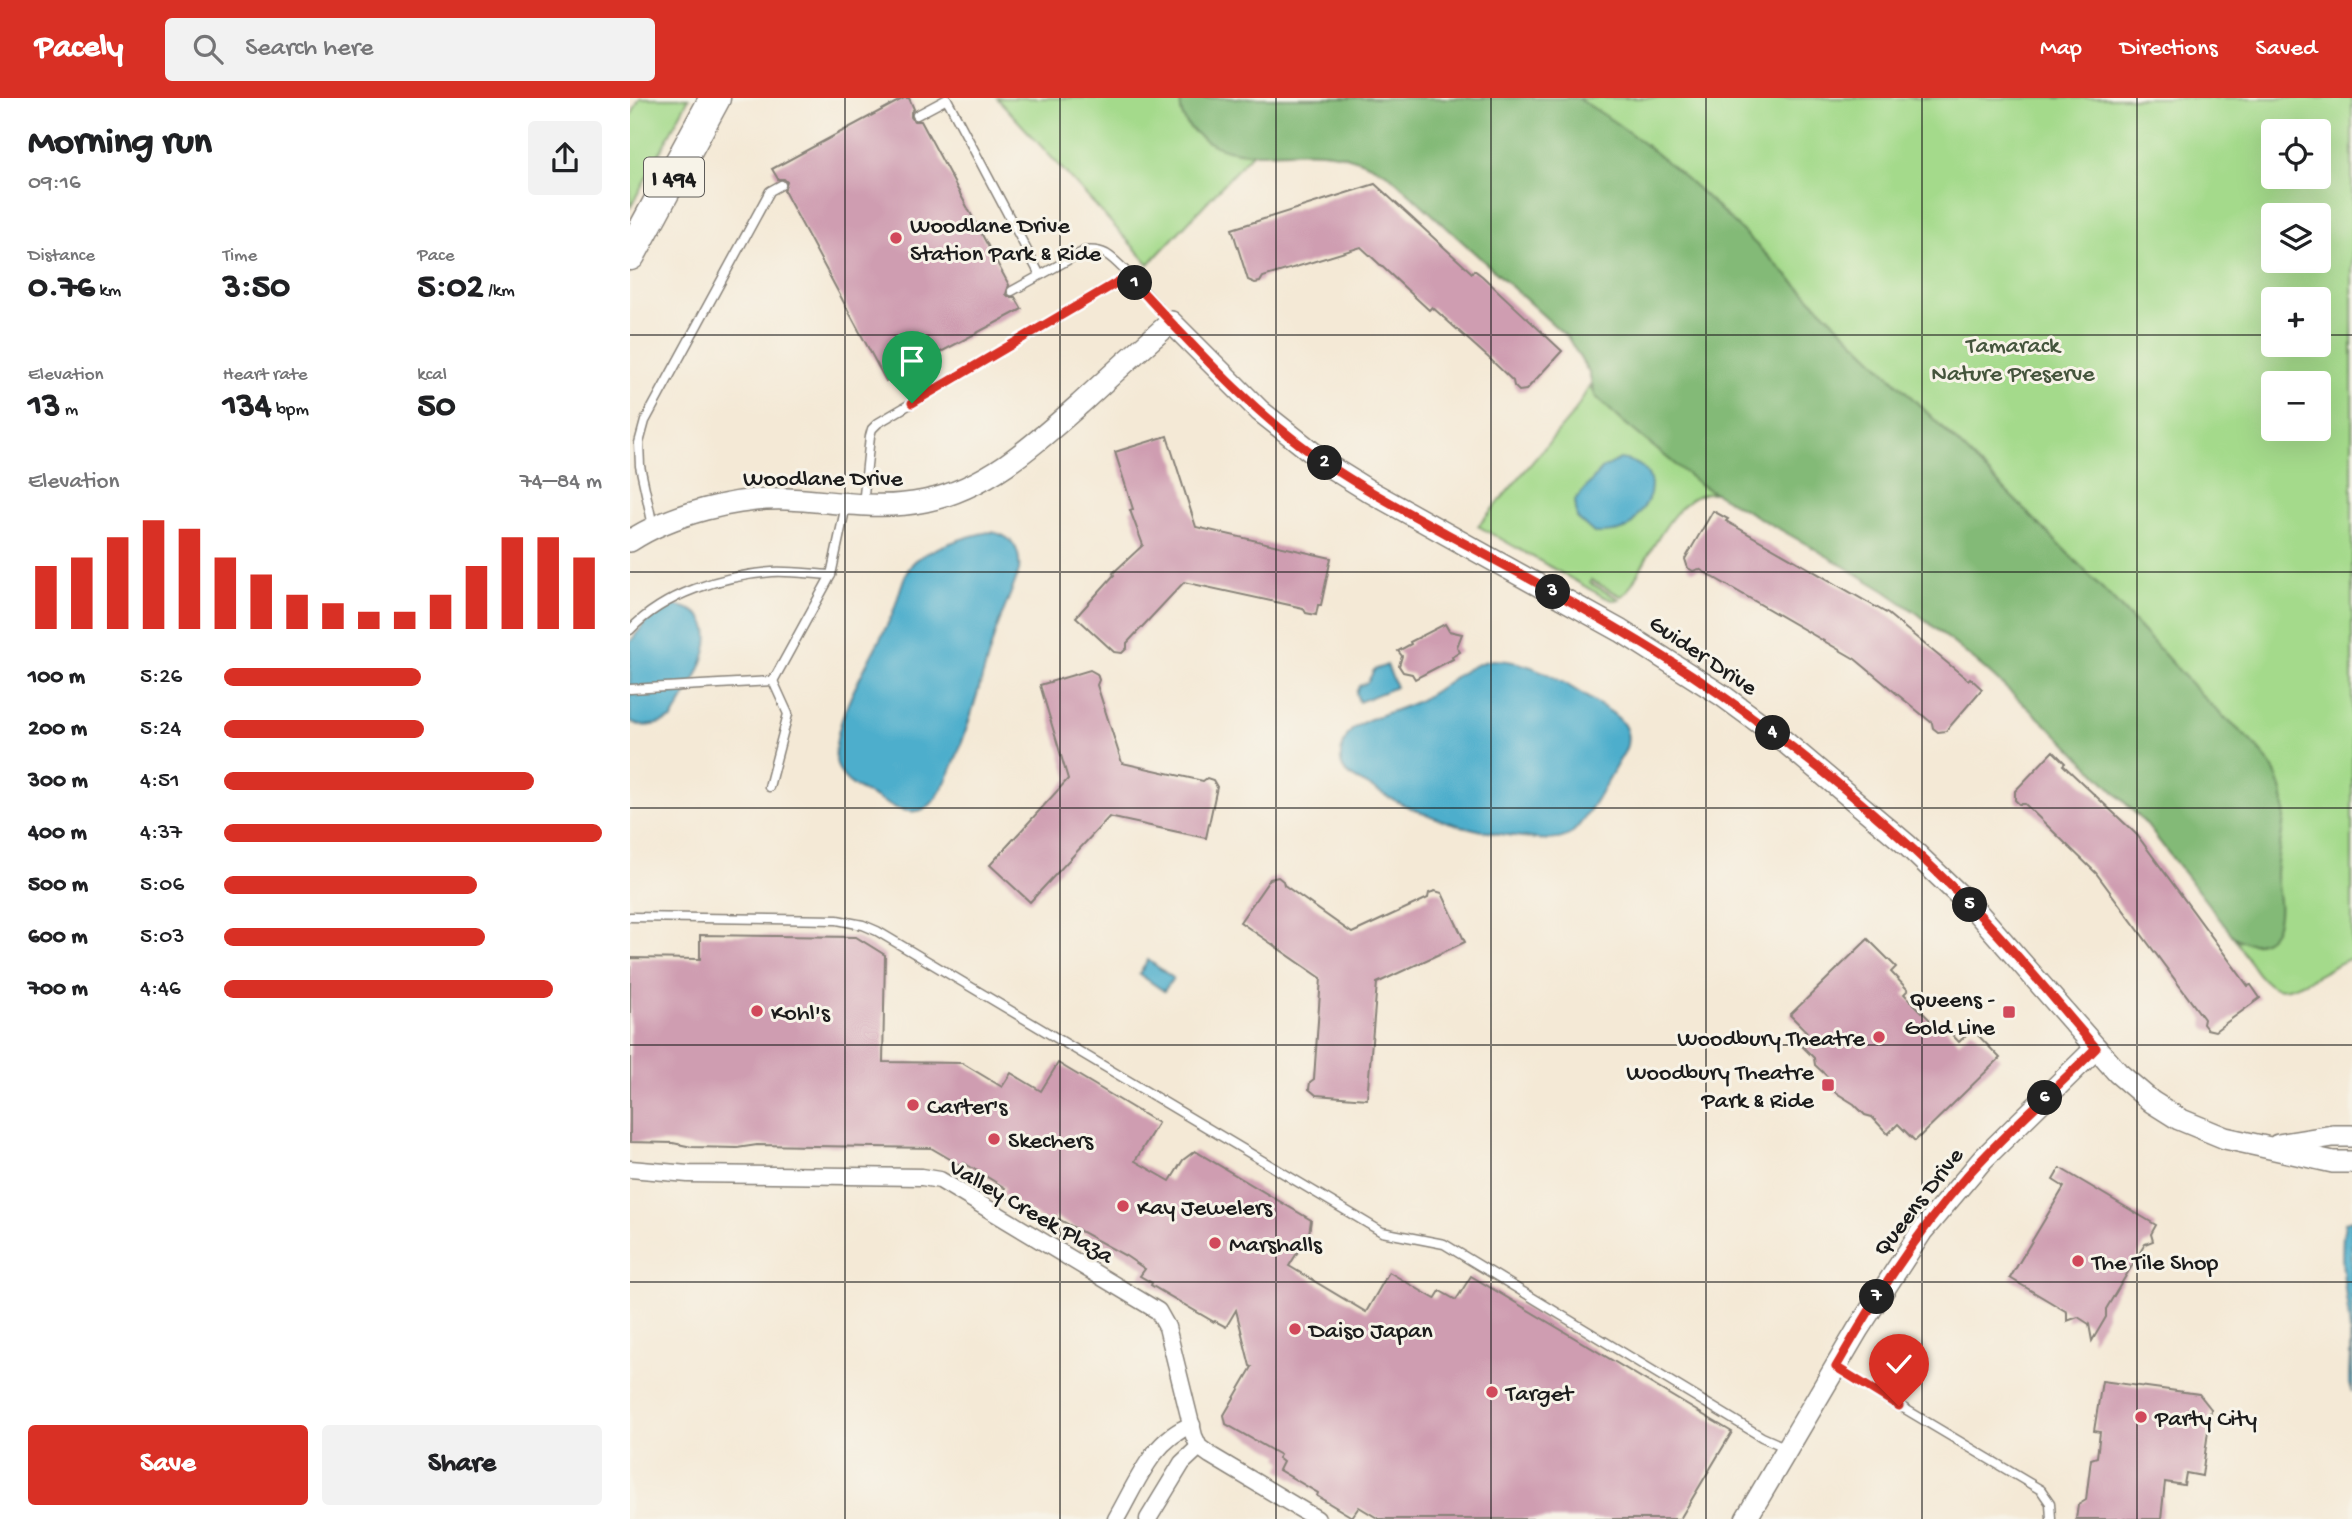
<!DOCTYPE html>
<meta charset="utf-8">
<style>
body{margin:0;font-family:"Gochi Hand",sans-serif;background:#f2f2f2;color:#202124;height:100vh;display:flex;flex-direction:column;font-size:26px;white-space:nowrap}
*{box-sizing:border-box;margin:0}
p{font-size:23px;color:#757577}
.icon{flex:none;width:38px;height:38px;fill:none;stroke:currentColor;stroke-width:2;stroke-linecap:round;stroke-linejoin:round}
.map{position:relative;flex:1;overflow:hidden}
.sheet{display:flex;flex-direction:column;background:#fff;width:630px}
.sheet>*{flex:none}
.tools{position:absolute;left:1631px;top:21px;display:grid;gap:14px}
.tools a{display:grid;place-items:center;width:70px;height:70px;border-radius:7px;background:#fff;box-shadow:0 7px 28px #0002;font-size:35px}
.pin{position:absolute;display:grid;place-items:center;width:60px;height:60px;color:#fff;margin:-72px -30px;border-radius:50% 50% 50% 0;rotate:-45deg;box-shadow:0 0 7px #0007}
.pin .icon{rotate:45deg}
.km{position:absolute;width:35px;height:35px;margin:-18px;border-radius:50%;background:#222;color:#fff;font-size:19px;line-height:35px;text-align:center}
.round{display:grid;place-items:center;flex:none;width:74px;height:74px;border-radius:7px;background:#f2f2f2}
.head{display:flex;align-items:center;justify-content:space-between;height:119px;padding:0 28px}
h1{font-size:38px;font-weight:800;line-height:52px}
.metrics{display:grid;grid-template-columns:repeat(3,1fr);gap:10px;height:119px;padding:7px 28px}
.metrics div{display:grid;align-content:center}
.metrics b{font-size:35px;font-weight:800}
.metrics small{font-size:19px;font-weight:400}
.metrics p{font-size:19px}
.chart{height:196px;padding:14px 28px}
.chart p{display:flex;justify-content:space-between}
.chart svg{width:100%;height:126px;margin-top:7px;stroke:#d93025;stroke-width:6}
.button{display:flex;gap:14px;margin-top:auto;padding:14px 28px}
.button a{flex:1;height:80px;border-radius:7px;background:#d93025;color:#fff;font-size:28px;font-weight:800;line-height:80px;text-align:center}
.button a+a{background:#f2f2f2;color:#202124}
ul{padding:0 28px;list-style:none;font-size:23px}
li{display:grid;grid-template-columns:112px 84px 1fr;align-items:center;height:52px}
li i{height:18px;border-radius:9px;background:#d93025}
header{display:flex;align-items:center;gap:42px;box-sizing:border-box;height:98px;padding:0 35px;background:#d93025;color:#fff}
header strong{font-size:33px}
nav{display:flex;gap:38px;margin-inline-start:auto;font-size:24px}
.search{width:490px;height:63px;background:#f2f2f2;display:flex;align-items:center;gap:18px;box-sizing:border-box;padding:0 24px;border-radius:7px;color:#757577;font-size:26px}
main{display:flex;flex:1;min-height:0}
.map>svg:first-child{display:block}
.green{fill:#a4da8b;stroke:#607b54;stroke-width:2;fill-rule:evenodd}
.forest{fill:#83ba77;stroke:#506b4a;stroke-width:2}
.water{fill:#4daecc;stroke:#346574;stroke-width:2}
.building{fill:#cf9db1}
.lines{fill:none;stroke-linecap:round;stroke-linejoin:round}
.service-casing{stroke:#888279;stroke-width:11}
.minor-casing{stroke:#888279;stroke-width:19}
.tertiary-casing{stroke:#888279;stroke-width:24}
.motorway-casing{stroke:#888279;stroke-width:33}
.service{stroke:#fff;stroke-width:8}
.minor{stroke:#fff;stroke-width:16}
.tertiary{stroke:#fff;stroke-width:21}
.motorway{stroke:#fff;stroke-width:30}
.route-casing{stroke:#fff;stroke-width:14}
.route{stroke:#d93025;stroke-width:9}
.grid{fill:none;stroke:#1c1c1c;stroke-width:2;stroke-opacity:0.55}
.poi-dot{fill:#d1495b;stroke:#f7f3e8;stroke-width:2.5}
.labels{text-anchor:middle;stroke-width:6;stroke-linejoin:round;paint-order:stroke}
.shield{fill:#f7f3e8;stroke:#5e5c59;stroke-width:2}
.shield-label{font-size:23px;font-weight:bold;fill:#1c1c1c}
.poi-label{font-size:24px;fill:#1c1c1c;stroke:#f7f3e8;text-anchor:start}
.park-label{font-size:24px;fill:#45553d;stroke:#f7f3e8}
.street-label{font-size:24px;fill:#1c1c1c;stroke:#f7f3e8}
</style>
<header>
<strong>Pacely</strong>
<div class="search"><svg class="icon" aria-label="search" viewBox="0 0 24 24"><circle cx="10" cy="10" r="6"/><path d="M15 15l6 6"/></svg>Search here</div>
<nav><a>Map</a><a>Directions</a><a>Saved</a></nav>
</header>
<main>
<section class="sheet">
<div class="head"><div><h1>Morning run</h1><p>09:16</p></div><a class="round"><svg class="icon" aria-label="share" viewBox="0 0 24 24"><path d="M12 15V3M7 8l5-5 5 5M5 13v7h14v-7"/></svg></a></div>
<div class="metrics">
<div><p>Distance</p><b>0.76<small> km</small></b></div>
<div><p>Time</p><b>3:50</b></div>
<div><p>Pace</p><b>5:02<small> /km</small></b></div>
</div>
<div class="metrics">
<div><p>Elevation</p><b>13<small> m</small></b></div>
<div><p>Heart rate</p><b>134<small> bpm</small></b></div>
<div><p>kcal</p><b>50</b></div>
</div>
<div class="chart"><p><span>Elevation</span>74–84 m</p>
<svg viewBox="0 0 160 44" preserveAspectRatio="none"><path d="M5 44V22M15 44V19M25 44V12M35 44V6M45 44V9M55 44V19M65 44V25M75 44V32M85 44V35M95 44V38M105 44V38M115 44V32M125 44V22M135 44V12M145 44V12M155 44V19"/></svg>
</div>
<ul>
<li><b>100 m</b>5:26<i style="width:52%"></i></li>
<li><b>200 m</b>5:24<i style="width:53%"></i></li>
<li><b>300 m</b>4:51<i style="width:82%"></i></li>
<li><b>400 m</b>4:37<i style="width:100%"></i></li>
<li><b>500 m</b>5:06<i style="width:67%"></i></li>
<li><b>600 m</b>5:03<i style="width:69%"></i></li>
<li><b>700 m</b>4:46<i style="width:87%"></i></li>
</ul>
<div class="button"><a>Save</a><a>Share</a></div>
</section>
<div class="map">
<svg width="1722" height="1421" viewBox="0 0 1722 1421">
<rect width="100%" height="100%" fill="#f7f3e8"/>
<filter id="ink" filterUnits="userSpaceOnUse"><feTurbulence type="fractalNoise" baseFrequency=".0143" numOctaves="2"/><feDisplacementMap in="SourceGraphic" scale="14" xChannelSelector="R" yChannelSelector="G"/><feConvolveMatrix kernelMatrix="1 2 1 2 8 2 1 2 1" color-interpolation-filters="sRGB"/></filter>
<filter id="wash" filterUnits="userSpaceOnUse"><feTurbulence type="fractalNoise" baseFrequency=".00686" numOctaves="4" result="noise"/><feDisplacementMap in="SourceGraphic" scale="28" xChannelSelector="R" yChannelSelector="G"/><feGaussianBlur stdDeviation="1.57" result="paint"/><feColorMatrix in="noise" values="0 0 0 0 0 0 0 0 0 0 0 0 0 0 0 0 0 1.4 0 .05"/><feComposite in="paint" operator="in"/></filter>
<g filter="url(#wash)">
<rect width="100%" height="100%" fill="#f4e9d6"/>
<g class="green">
<path d="M10,0h49l-59,110v-90z"/>
<path d="M367,0h307l-155,166z"/>
<path d="M677,0h1045v860c-20,6 -61,39 -79,29 -17,-9 -29,-36 -40,-51l7,5 -87,-118 -122,-117 -131,-111 -222,-129 35,27c-39,-3 -67,72 -87,100l-5,3 -30,-16 -1,3 31,17h-9l-10,-4 -124,-70 96,-113 16,-28 2,6 25,-14zM1643,33h46v46h-46zM1643,117h46v46h-46zM1643,201h46v46h-46zM1643,285h46v46h-46z"/>
</g>
<path class="forest" d="M551,0h396c89,52 161,129 234,201 98,95 195,191 291,289 36,37 70,75 105,113 20,21 47,38 63,63 12,18 17,41 13,62 -2,16 -6,31 -7,47 0,14 5,28 3,42 -3,27 -24,36 -46,21l-88,-113 -81,-82 -79,-72 -67,-55 -33,-23 -70,-42 -116,-65 -78,-64 -26,-24 -6,-23 -21,-35 -180,-164c-21,-12 -41,-20 -66,-22 -41,-4 -89,13 -124,-17 -13,-10 -19,-21 -17,-37z"/>
<g class="water">
<path d="M990,361c35,5 39,31 18,56 -3,5 -7,10 -11,13 -10,5 -22,5 -33,5l-17,-15 -2,-18 27,-31z"/>
<path d="M362,434c21,4 29,18 27,39 -7,21 -16,40 -23,60 -12,35 -41,160 -70,177 -17,10 -39,-4 -54,-12 -16,-8 -34,-17 -36,-36 -5,-41 38,-106 55,-143 8,-17 10,-40 22,-54 12,-13 61,-30 79,-31z"/>
<path d="M39,507c74,6 23,79 3,114 -13,5 -29,11 -42,2v-79l24,-31z"/>
<path d="M862,562c38,-1 71,22 101,41 11,7 24,13 31,24 5,9 5,17 1,26 -12,19 -40,74 -56,84 -14,8 -32,4 -47,2 -57,-6 -106,-22 -155,-52 -7,-4 -17,-8 -22,-14 -9,-11 -2,-31 6,-40 12,-13 46,-20 63,-28 27,-12 49,-38 78,-43z"/>
<path d="M757,567l9,22 -37,15 -3,-9 3,-7 9,-4 6,-12z"/>
<path d="M518,862l25,18 -9,13 -25,-17z"/>
<path d="M1722,1121v173l-3,-8c0,-16 2,-34 1,-50 -2,-39 -13,-71 -5,-111z"/>
</g>
<g id="blocks">
<g class="building">
<path d="M274,0h5l5,11 -3,3v5l3,4h7l88,164 -3,9 3,3h6l7,12 -136,72 -102,-190 3,-9 -3,-3h-6l-6,-10z"/>
<path d="M745,86l97,89 2,-3 8,6 80,75 -36,39 -7,1 -5,-5 -1,-5 -23,-22 -58,-52 -3,3 -68,-63 -98,30 -3,5 -5,1 -7,-3 -16,-51z"/>
<path d="M537,338l29,91 135,31 -10,47h-3l-2,10 -10,-2 -3,-5 -119,-26 -57,61v5l-5,5 -8,-1 -38,-35 38,-42 -1,-2 30,-28 -13,-35 3,-1 -18,-57z"/>
<path d="M1083,413l15,8 -2,2 162,93 80,66 2,-2 12,11 -36,42 -8,1 -5,-4 -1,-5 -77,-64 -156,-90 -6,2 -5,-3 -3,-9z"/>
<path d="M815,526l4,7 13,3 -5,13 3,5 -8,5 1,2 -38,20 -3,-5 -9,-2 -4,-6 3,-10 -4,-5 13,-7 -1,-2z"/>
<path d="M460,572l7,4 2,6 -2,5 25,78 81,18 4,-3 6,2 4,7 -11,51 -97,-21 -79,85 -40,-37 78,-86 -28,-94z"/>
<path d="M1423,653l12,12 -2,2 74,70 111,151 3,-1 9,13 -45,33 -8,-2 -4,-5 1,-5 -108,-146 -71,-69h-6l-4,-4v-9z"/>
<path d="M648,779l5,4 1,4 68,48 76,-35 1,-5 6,-2 7,2 23,49 -88,41 -10,116 -51,-4 -7,-6 1,-7 4,-3 7,-101 -81,-56 30,-43z"/>
<path d="M70,837l156,2 29,18 -2,107 79,1 40,24 9,-14 30,18 17,-28 100,60 -23,38 35,20 13,-21 12,-9 116,69 -2,14 -20,32 77,46 23,-40 46,27 5,-8 16,9 15,-24 261,156 -52,87h-301l-20,-12 -7,10 -35,-21 1,-3 -39,-23 4,-8 -5,-4 2,-3 -54,-31 -2,-9 28,-48 -2,-1 -14,-56 -10,17 -11,-6 -1,1 -63,-37 1,-2 -12,-7 5,-7 -19,-13 -71,-39 -4,7 -8,-4 -41,-26 3,-6 -41,-25 -2,3 -31,-18 -174,-3 -20,3 -45,-1 -19,-4 -43,-1v-184l70,1z"/>
<path d="M1238,841l28,28 -5,5 17,18 -4,4 34,34 4,-4 17,18 13,-13 28,29 -85,83 -17,-17 -10,10 -16,-17 -7,-2 -11,-11 -19,-12 -6,-14 -14,-13 -1,-7 -16,-16 9,-10 -17,-17z"/>
<path d="M1430,1070l96,57 -5,9 2,7 -8,3 -39,65v8l-14,24 -3,-17 -11,-7 -11,4v-9l-57,-34 54,-91 -11,-7z"/>
<path d="M1472,1283l97,13 12,15 -9,67 -16,-3 -2,12 -19,-3 -4,37h-85l2,-14 8,-5 5,-41 6,-2 3,-25 -6,-1z"/>
</g>
</g>
</g>
<g filter="url(#ink)">
<use href="#blocks" fill-opacity="0" stroke="#888279" stroke-width="2"/>
<g class="lines">
<g class="service-casing">
<g id="service">
<path d="M287,17l30,-16 93,176"/>
<path d="M382,193l72,-40c8,-1 14,-1 22,3 17,10 48,50 63,66"/>
<path d="M233,407l7,-69 2,-7 6,-6 250,-147"/>
<path d="M23,428l-13,-60 -1,-23 6,-22 125,-230 11,-6"/>
<path d="M0,532c35,-37 92,-54 142,-58 19,-1 39,2 59,3"/>
<path d="M0,591l143,-8 58,-106 15,-70"/>
<path d="M139,689l19,-73 -15,-33"/>
<path d="M0,819l207,3 26,5 14,6 505,301 62,12 318,193 25,11"/>
<path d="M1208,1271l203,121 9,13 1,16"/>
</g>
</g>
<g class="minor-casing">
<g id="minor">
<path d="M0,1071l58,5 234,3 18,3 218,131 9,16 27,109 5,11 11,8 107,64"/>
<path d="M486,1421c20,-34 36,-80 76,-94"/>
<path d="M518,1421l34,-56 17,-16"/>
</g>
</g>
<g class="tertiary-casing">
<g id="tertiary">
<path d="M0,443c41,-27 108,-44 157,-42 47,2 91,12 138,2 62,-13 109,-56 155,-97 30,-28 60,-55 91,-82l89,89 72,57 37,23 252,140 102,65 56,41 128,108 69,66 142,162 34,29 27,17 46,19 108,24h19"/>
<path d="M1648,1047l55,-9h19"/>
<path d="M1116,1421l112,-190 64,-98 61,-72 113,-111"/>
</g>
</g>
<g class="motorway-casing">
<path id="motorway" d="M0,157l85,-157"/>
</g>
<use href="#service" class="service"/>
<use href="#minor" class="minor"/>
<use href="#tertiary" class="tertiary"/>
<use href="#motorway" class="motorway"/>
</g>
</g>
<g class="lines" filter="url(#ink)">
<g class="route-casing">
<path id="route" d="M282,305l216,-127c63,68 127,141 205,192 37,25 76,45 114,66 83,45 166,89 245,141 101,68 199,148 284,236 42,43 80,91 120,137 -43,44 -90,83 -130,129 -51,57 -92,124 -130,190l63,39"/>
</g>
<use href="#route" class="route"/>
</g>
<path class="grid" d="M215,0v1421M430,0v1421M646,0v1421M861,0v1421M1076,0v1421M1292,0v1421M1507,0v1421M0,237h1643M1689,237h33M0,474h1722M0,710h1722M0,947h1722M0,1184h1722"/>
<g class="poi-dot">
<circle cx="266" cy="140" r="7"/>
<circle cx="127" cy="913" r="7"/>
<rect x="1372" y="907" width="14" height="14" rx="3.5"/>
<circle cx="1249" cy="939" r="7"/>
<rect x="1191" y="980" width="14" height="14" rx="3.5"/>
<circle cx="283" cy="1007" r="7"/>
<circle cx="364" cy="1041" r="7"/>
<circle cx="493" cy="1108" r="7"/>
<circle cx="585" cy="1145" r="7"/>
<circle cx="1448" cy="1163" r="7"/>
<circle cx="665" cy="1231" r="7"/>
<circle cx="862" cy="1294" r="7"/>
<circle cx="1511" cy="1319" r="7"/>
</g>
<g class="labels">
<rect class="shield" x="14" y="59.5" width="60" height="39" rx="5"/>
<g class="shield-label">
<text x="44" y="87">I 494</text>
</g>
<g class="poi-label">
<text x="280" y="134">Woodlane Drive<tspan x="280" dy="28">Station Park &amp; Ride</tspan></text>
<text x="1365" y="908" text-anchor="end">Queens -<tspan x="1365" dy="28">Gold Line</tspan></text>
<text x="141" y="921">Kohl's</text>
<text x="1235" y="947" text-anchor="end">Woodbury Theatre</text>
<text x="1184" y="981" text-anchor="end">Woodbury Theatre<tspan x="1184" dy="28">Park &amp; Ride</tspan></text>
<text x="297" y="1015">Carter's</text>
<text x="378" y="1049">Skechers</text>
<text x="507" y="1116">Kay Jewelers</text>
<text x="599" y="1153">Marshalls</text>
<text x="1462" y="1171">The Tile Shop</text>
<text x="679" y="1239">Daiso Japan</text>
<text x="876" y="1302">Target</text>
<text x="1525" y="1327">Party City</text>
</g>
<g class="park-label">
<text x="1383" y="254">Tamarack<tspan x="1383" dy="28">Nature Preserve</tspan></text>
</g>
<g class="street-label">
<text x="193" y="387">Woodlane Drive</text>
<text transform="translate(1074 556) rotate(34)" y="8">Guider Drive</text>
<text transform="translate(1287 1103) rotate(-52)" y="8">Queens Drive</text>
<text transform="translate(402 1112) rotate(30)" y="8">Valley Creek Plaza</text>
</g>
</g>
</svg>
<div class="tools">
<a><svg class="icon" aria-label="locate" viewBox="0 0 24 24"><circle cx="12" cy="12" r="6"/><path d="M12 2v4M12 18v4M2 12h4M18 12h4"/></svg></a>
<a><svg class="icon" aria-label="layers" viewBox="0 0 24 24"><path d="M12 4l9 5-9 5-9-5zM3 14l9 5 9-5"/></svg></a>
<a>+</a>
<a>−</a>
</div>
<div class="pin" style="left:282px;top:305px;background:#1e9e55"><svg class="icon" aria-label="arrive" viewBox="0 0 24 24"><path d="M6 21V4h12l-3 4 3 4H6"/></svg></div>
<div class="pin" style="left:1269px;top:1308px;background:#d93025"><svg class="icon" aria-label="check" viewBox="0 0 24 24"><path d="M5 12l5 5 9-10"/></svg></div>
<b class="km" style="left:505px;top:185px">1</b>
<b class="km" style="left:695px;top:365px">2</b>
<b class="km" style="left:923px;top:494px">3</b>
<b class="km" style="left:1143px;top:635px">4</b>
<b class="km" style="left:1340px;top:807px">5</b>
<b class="km" style="left:1415px;top:1000px">6</b>
<b class="km" style="left:1247px;top:1199px">7</b>
</div>
</main>
